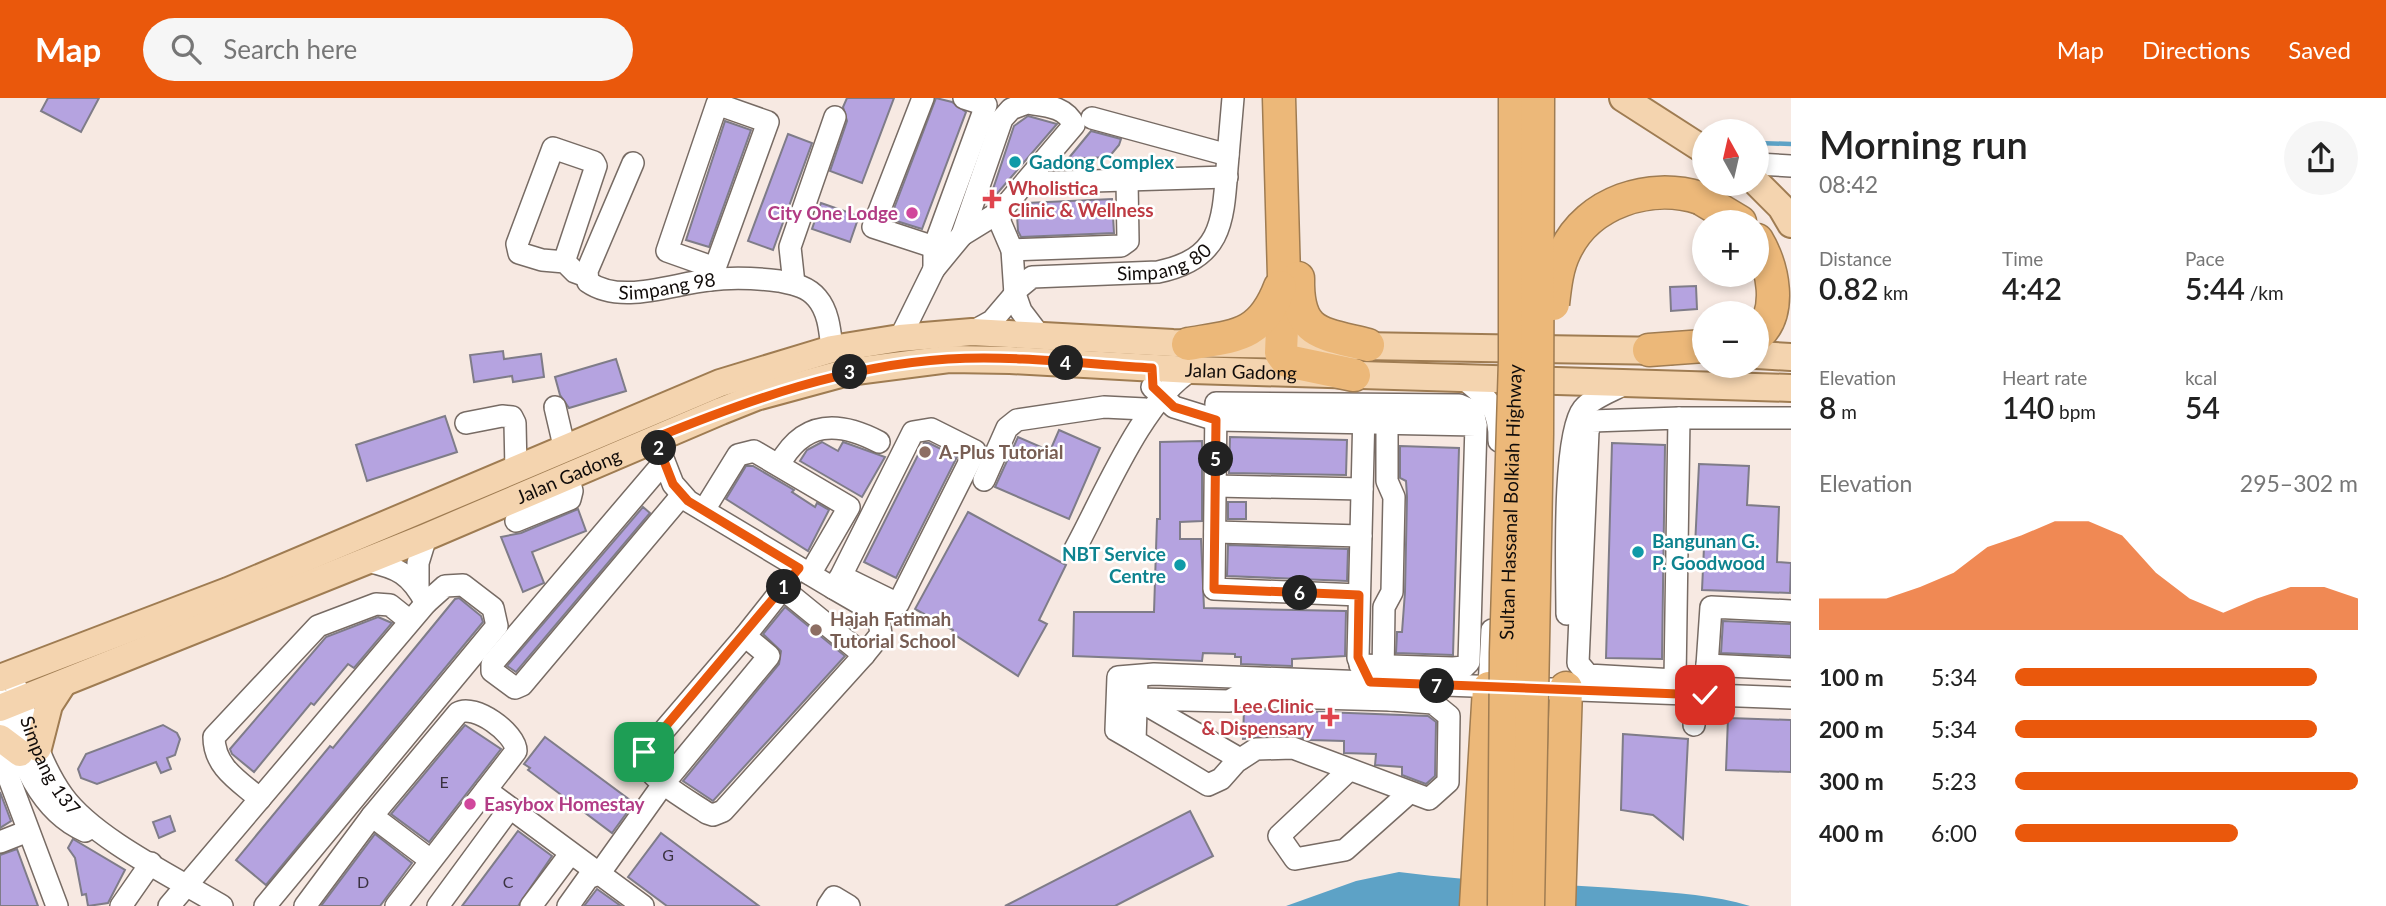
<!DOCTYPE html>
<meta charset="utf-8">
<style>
body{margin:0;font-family:Lato,sans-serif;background:#f6f6f6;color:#222;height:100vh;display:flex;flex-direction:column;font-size:26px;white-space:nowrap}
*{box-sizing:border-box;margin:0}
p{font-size:23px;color:#767676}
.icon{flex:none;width:38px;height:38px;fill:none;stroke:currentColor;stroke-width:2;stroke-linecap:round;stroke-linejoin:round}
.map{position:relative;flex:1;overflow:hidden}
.drawer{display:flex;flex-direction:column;background:#fff;width:595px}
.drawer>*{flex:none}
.needle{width:46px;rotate:352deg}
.buttons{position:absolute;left:1692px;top:21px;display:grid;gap:14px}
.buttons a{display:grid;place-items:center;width:77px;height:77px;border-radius:50%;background:#fff;box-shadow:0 4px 10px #0003;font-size:35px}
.pin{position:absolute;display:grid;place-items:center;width:60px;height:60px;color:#fff;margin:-30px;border-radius:14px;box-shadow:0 4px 10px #0006}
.km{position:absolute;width:35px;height:35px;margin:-18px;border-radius:50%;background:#222;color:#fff;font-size:19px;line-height:35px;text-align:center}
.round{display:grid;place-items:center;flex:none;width:74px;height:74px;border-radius:37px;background:#f6f6f6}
.summary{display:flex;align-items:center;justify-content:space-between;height:119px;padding:0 28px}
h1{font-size:38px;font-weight:600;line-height:52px}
.figures{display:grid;grid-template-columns:repeat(3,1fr);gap:10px;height:119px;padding:7px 28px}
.figures div{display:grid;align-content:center}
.figures b{font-size:30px;font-weight:600}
.figures small{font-size:19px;font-weight:400}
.figures p{font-size:19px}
.chart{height:196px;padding:14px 28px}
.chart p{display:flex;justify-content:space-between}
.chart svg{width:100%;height:126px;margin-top:7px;fill:#ea580c;opacity:.7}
ul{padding:0 28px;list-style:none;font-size:23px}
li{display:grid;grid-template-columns:112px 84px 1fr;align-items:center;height:52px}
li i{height:18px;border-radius:9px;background:#ea580c}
header{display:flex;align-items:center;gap:42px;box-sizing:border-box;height:98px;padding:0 35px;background:#ea580c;color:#fff}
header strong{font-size:33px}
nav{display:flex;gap:38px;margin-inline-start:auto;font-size:24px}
.search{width:490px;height:63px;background:#f6f6f6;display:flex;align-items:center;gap:18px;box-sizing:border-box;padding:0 24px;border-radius:38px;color:#767676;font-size:26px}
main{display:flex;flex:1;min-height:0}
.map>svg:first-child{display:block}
.water{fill:#5da2c6}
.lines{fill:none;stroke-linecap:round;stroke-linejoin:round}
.stream{stroke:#5da2c6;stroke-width:4.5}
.building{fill:#b5a3e0;stroke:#7f7c88;stroke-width:2}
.minor-casing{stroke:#776b64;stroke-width:24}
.major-casing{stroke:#9f7c52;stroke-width:30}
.highway-casing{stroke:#9f7c52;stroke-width:35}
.minor{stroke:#fff;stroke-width:21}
.major{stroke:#f4d4af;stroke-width:26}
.highway{stroke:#ecb879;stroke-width:32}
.highway-bridge-casing{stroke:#9f7c52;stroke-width:35;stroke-linecap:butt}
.highway-bridge{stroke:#ecb879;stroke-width:32}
.route-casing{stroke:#fff;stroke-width:14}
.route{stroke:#ea580c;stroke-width:9}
.culture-dot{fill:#0f9aa8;stroke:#fff;stroke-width:2.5}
.health-dot{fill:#e0444e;stroke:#fff;stroke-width:2.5}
.hotel-dot{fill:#d1479c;stroke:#fff;stroke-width:2.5}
.education-dot{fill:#8d6e63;stroke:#fff;stroke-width:2.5}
.labels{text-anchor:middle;stroke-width:5;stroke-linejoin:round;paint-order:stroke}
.number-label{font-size:16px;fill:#3a3240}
.culture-label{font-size:19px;font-weight:bold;fill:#0d838f;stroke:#fff;text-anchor:start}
.health-label{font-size:19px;font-weight:bold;fill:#be3a42;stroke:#fff;text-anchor:start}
.hotel-label{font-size:19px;font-weight:bold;fill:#b23c85;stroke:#fff;text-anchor:end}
.street-label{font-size:19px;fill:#110c0a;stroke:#fff}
.education-label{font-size:19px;font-weight:bold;fill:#785e54;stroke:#fff;text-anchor:start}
</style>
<header>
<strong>Map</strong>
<div class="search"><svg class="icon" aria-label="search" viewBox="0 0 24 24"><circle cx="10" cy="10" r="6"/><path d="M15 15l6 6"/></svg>Search here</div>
<nav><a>Map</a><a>Directions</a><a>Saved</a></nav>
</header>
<main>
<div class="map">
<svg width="1791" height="808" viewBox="0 0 1791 808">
<rect width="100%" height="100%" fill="#f7e9e2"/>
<path class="water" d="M1399,774c80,11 160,11 240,18 38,3 75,5 111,16h-464l70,-25z"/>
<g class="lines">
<path class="stream" d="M1757,45l34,1"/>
</g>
<g class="building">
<path d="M48,0h51l-18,34 -40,-21z"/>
<path d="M847,0h47l-32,85 -32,-12 17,-50 -4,-14z"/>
<path d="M936,0l16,4 14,10 -44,117 -32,-10z"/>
<path d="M1028,18l29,8 -69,80 26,-78z"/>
<path d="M725,23l26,9 -42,117 -23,-7z"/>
<path d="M1091,33l30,8 -2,6 -10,12 -41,2z"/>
<path d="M788,36l24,9 -39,107 -25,-9z"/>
<path d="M1112,101l2,34 -93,4 -3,-6 -1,-16 9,-12z"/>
<path d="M821,105l38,13 -9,26 -38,-13z"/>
<path d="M1696,188l1,23 -26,2 -1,-24z"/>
<path d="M503,253l1,8 37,-5 3,23 -31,5 -1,-6 -38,6 -4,-27z"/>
<path d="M616,261l10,32 -57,17 -9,-13 -5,-18z"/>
<path d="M445,318l12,36 -90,29 -11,-36z"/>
<path d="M1059,332l41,18 -31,71 -74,-32 23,-50 32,14z"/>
<path d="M1230,339l117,3 -1,35 -117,-2z"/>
<path d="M1202,343v80l-22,1v17h21l3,69 142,3 -1,45 -53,3v7l-51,-2v-7h-6v-3l-32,-1 -1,8 -129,-5 1,-44h80l3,-93h3v-77z"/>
<path d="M822,344l16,9 5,-9 3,1 39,14 -23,40 -62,-36 7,-11z"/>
<path d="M924,345h5l28,14 -61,121 -32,-16z"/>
<path d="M1612,345l53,2 -3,214 -56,-1z"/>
<path d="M1400,348l59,2 -6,207 -57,-2 1,-21h5l3,-40 2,-95 -1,-16 -6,-3z"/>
<path d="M1699,366l50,2 -2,39 32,2 -2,55 14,1 -1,30 -88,-3 2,-43 -9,-1z"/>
<path d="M746,368h7l41,24 -2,2 23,15 2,-4 12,7 -21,41 -82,-52z"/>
<rect x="1228" y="404" width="18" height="17"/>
<path d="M643,409l7,6 -134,159 -9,-6z"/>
<path d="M578,411l8,22 -54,21 12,31 -21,9 -22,-55 20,-4z"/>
<path d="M968,414l98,53 -27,55 8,4 -29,52 -66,-43 1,-3 -38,-21z"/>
<path d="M1228,447l120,4 -1,32 -120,-5z"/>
<path d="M459,500l22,18 2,6 -217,263 -30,-25 94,-114 3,2 122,-149z"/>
<path d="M785,509l60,49 -132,145 -30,-20 96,-117 2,-13 -18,-17z"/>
<path d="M378,519l14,6 -38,45 -6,-4 -34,41 -3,-2 -57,69 -22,-18 -2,-5 96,-112z"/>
<path d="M1723,523l68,3v32l-70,-3z"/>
<path d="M1244,611l184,7 8,6 -1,54 -9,8 -24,-9v-8l-27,-2 1,-11 -32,-1v-12l-34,-1 -17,-5 -50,4z"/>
<path d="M1728,620l63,2v52l-65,-2z"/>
<path d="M163,627l14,8 3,6 -5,16 -8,3 4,11 -10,4 -5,-11 -59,22 -16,-6 -3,-9 8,-15z"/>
<path d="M465,627l36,24 -72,93 -38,-28z"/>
<path d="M1623,636l65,5 -5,100 -30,-24 -32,-5z"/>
<path d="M545,639l89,66 -22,30 -84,-63 2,-2 -6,-4z"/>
<path d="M0,694l11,29 -11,7z"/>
<path d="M1190,713l23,45 -69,35 -29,15h-110z"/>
<path d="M170,718l5,15 -16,7 -6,-16z"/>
<path d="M518,733l34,25 -34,50h-56z"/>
<path d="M661,735l98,73h-92l-39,-29z"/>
<path d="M375,736l37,29 -32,43h-59z"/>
<path d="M73,741l52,31 -17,33 -20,3 -2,-12 -4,1 -7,-37 -7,-10z"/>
<path d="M17,751l21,57h-38v-51z"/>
<path d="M597,791l24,17h-37z"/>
</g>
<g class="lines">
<g class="minor-casing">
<g id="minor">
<path d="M923,0l-50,129 61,20"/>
<path d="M1027,5c19,3 38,3 47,22l-73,86 -39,24 40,-116 9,-10z"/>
<path d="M1092,20l136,37"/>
<path id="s1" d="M633,65l-46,108 1,11c33,23 84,2 121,-2 22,-3 47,-2 70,1 14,3 28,5 38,17 12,14 13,34 15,51"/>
<path d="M1757,66l34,2"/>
<path d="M1026,85l201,-6"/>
<path d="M1001,113l-1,11 12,28 3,44 6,17 19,25"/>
<path d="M962,137l-28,34v-22l52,-142 -22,-7"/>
<path d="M1012,152l109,-4 7,-5 -1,-61"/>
<path d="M565,164l-23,-2 -23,-7 -2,-9 36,-96 41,14 2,4 -30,90 -1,6 10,10 11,4"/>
<path d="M710,182l5,-12 53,-146 -51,-18 -50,147 48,17"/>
<path d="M794,186l-4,-37 45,-130"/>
<path id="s2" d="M1015,193l17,-14 126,-5c63,-13 65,-48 69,-104 2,-23 4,-47 6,-70"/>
<path d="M972,234l20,-11 23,-27"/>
<path d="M900,240l34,-69"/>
<path d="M1464,281c24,19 36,30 35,62"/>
<path d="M1152,289l22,20 42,13 260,5 -7,237 -5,5 -11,1 -93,-3"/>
<path d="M555,309l10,43"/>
<path d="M1364,313l-6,247 7,16"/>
<path d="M1679,320l-4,262 -87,-5 -10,-12 10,-232 4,-10z"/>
<path d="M1679,320h112"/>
<path d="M466,325l36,-7 10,1 3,6 1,47"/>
<path d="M655,340l18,46 15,17 145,87 8,-12 57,28 77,-153 -44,-22 -18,3 -72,144"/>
<path d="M664,364l-172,202v7l23,17 7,-3 160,-190"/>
<path d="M779,367c24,-44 58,-45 100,-23"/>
<path d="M984,382l23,-52 10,-8 87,-13 41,2"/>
<path d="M1216,388l146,3"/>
<path d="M704,412l34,-55 16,-4 95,56 -39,67"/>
<path d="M516,423l54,-22 2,-8 -4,-15"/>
<path d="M1215,434l146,4"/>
<path d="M1075,451c27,-49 69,-152 117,-179"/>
<path d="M367,463c31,7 43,12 59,42"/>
<path d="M418,489v-24l8,-26"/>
<path d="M783,491l81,66"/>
<path d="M1359,497l-145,-6 2,-186 243,2 14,6 3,14"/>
<path d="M1567,516c0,-38 -5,-179 16,-205 9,-11 29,-18 42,-25"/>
<path d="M745,538l46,-58"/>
<path d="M1707,567l84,4"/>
<path d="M1383,579l1,-70 8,-15 2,-95 -7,-16v-69"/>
<path d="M1137,580l-2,63 73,44 13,-6 15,-17 20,-13 37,-1 136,51 19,-17 1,-66 -16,-13 -42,-3"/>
<path id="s3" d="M16,589c13,36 24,77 47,109 31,43 113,82 159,110"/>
<path d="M1489,590l3,-58"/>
<path d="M1705,597l6,-88 80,4"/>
<path d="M0,601c17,48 34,110 85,132"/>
<path d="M1136,601l93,2 9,-5 153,4 14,-6"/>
<path d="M1138,602l102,59"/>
<path d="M1694,627l3,-30"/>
<path d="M1135,643l-19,-11 2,-53 36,-3 637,24"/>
<path d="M1,659l56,149"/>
<path d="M1349,672l-70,66 16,23 50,-9 64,-57"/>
<path d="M486,692l157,116"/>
<path d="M260,701c-21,-18 -46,-32 -46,-62l104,-111 58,-22 14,1 20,16"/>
<path d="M372,718l57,43"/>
<path d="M0,744l28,-11"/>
<path d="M121,808l30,-43"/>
<path d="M169,808l257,-303 19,-17 18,-1 30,23 4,18 -232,280"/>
<path d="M305,808l67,-90 86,-103c16,-10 58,20 58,38l-120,155"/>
<path d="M438,808l72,-98"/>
<path d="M531,808l39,-52"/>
<path d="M568,808l20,-28 11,-4 65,-91 105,-127 -24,-20 -103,120c1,20 49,46 65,57l6,2 10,-4 141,-156 17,-21 -3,-20 -45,-26"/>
<path d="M828,808l6,-9 15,9"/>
</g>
</g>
<g class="major-casing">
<g id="major">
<path d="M1623,0l81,52"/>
<path d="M1757,85l24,24 10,17"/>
<path d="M1757,257l34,2"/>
<path d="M0,580l228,-87 492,-208 112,-34 68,-11 72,-6 201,11 496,8"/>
<path id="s4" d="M0,610l426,-171 295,-126 35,-14 92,-25 101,-13 61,1 182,10 599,18"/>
<path d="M0,640l20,15"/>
<path d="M38,650l11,-43 13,-20"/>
</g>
</g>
<g class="highway-casing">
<g id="highway">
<path d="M1279,0l5,179 -3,76 6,8 67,14"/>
<path d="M1700,100l40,24"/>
<path d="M1757,142c16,27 26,72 0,96"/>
<path d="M1298,180c-1,57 22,55 70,67"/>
<path d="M1188,246c48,-8 73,-7 92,-57"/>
<path d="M1649,252l55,-4"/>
<path d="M1476,808l13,-218"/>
<path d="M1559,808l7,-218"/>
</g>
</g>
<use href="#minor" class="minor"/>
<use href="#major" class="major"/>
<use href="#highway" class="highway"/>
<g class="highway-bridge-casing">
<g id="highway-bridge">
<path d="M1553,206c2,-18 4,-37 12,-53 23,-49 85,-69 135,-53"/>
<path id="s5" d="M1504,808l2,-254 9,-292v-262"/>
<path d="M1528,808l9,-472 1,-336"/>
</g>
</g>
<use href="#highway-bridge" class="highway-bridge"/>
</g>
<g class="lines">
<g class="route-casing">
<path id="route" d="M644,654l155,-184 -111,-67 -15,-17 -18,-46c96,-39 189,-72 293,-79 68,-4 137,5 204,9l1,19 21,20 42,13 -2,169 145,6 -1,62 12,25 335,13"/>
</g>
<use href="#route" class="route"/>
</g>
<g class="culture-dot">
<circle cx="1015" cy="64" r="7"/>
<circle cx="1638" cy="454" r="7"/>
<circle cx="1180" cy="467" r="7"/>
</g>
<g class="health-dot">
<path d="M988.5 90.5h7v7h7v7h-7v7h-7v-7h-7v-7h7z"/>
<path d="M1326.5 608.5h7v7h7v7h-7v7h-7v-7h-7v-7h7z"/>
</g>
<g class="hotel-dot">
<circle cx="912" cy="115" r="7"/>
<circle cx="470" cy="706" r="7"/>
</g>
<g class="education-dot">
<circle cx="925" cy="354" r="7"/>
<circle cx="816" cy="532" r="7"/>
</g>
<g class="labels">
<g class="number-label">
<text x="444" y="690">E</text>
<text x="668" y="763">G</text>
<text x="363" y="790">D</text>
<text x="508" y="790">C</text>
</g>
<g class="culture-label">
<text x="1029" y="71">Gadong Complex</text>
<text x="1652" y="450">Bangunan G.<tspan x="1652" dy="22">P. Goodwood</tspan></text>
<text x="1166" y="463" text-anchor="end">NBT Service<tspan x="1166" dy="22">Centre</tspan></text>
</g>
<g class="health-label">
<text x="1008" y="97">Wholistica<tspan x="1008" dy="22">Clinic &amp; Wellness</tspan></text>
<text x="1314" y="615" text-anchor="end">Lee Clinic<tspan x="1314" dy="22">&amp; Dispensary</tspan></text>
</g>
<g class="hotel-label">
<text x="898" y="122">City One Lodge</text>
<text x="484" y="713" text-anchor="start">Easybox Homestay</text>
</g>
<g class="street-label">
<text dy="7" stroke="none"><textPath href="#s2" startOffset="156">Simpang 80</textPath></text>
<text dy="7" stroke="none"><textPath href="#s1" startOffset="210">Simpang 98</textPath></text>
<text dy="7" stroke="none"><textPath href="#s4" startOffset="1307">Jalan Gadong</textPath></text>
<text dy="7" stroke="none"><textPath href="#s4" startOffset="614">Jalan Gadong</textPath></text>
<text dy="7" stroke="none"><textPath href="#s5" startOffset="404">Sultan Hassanal Bolkiah Highway</textPath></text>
<text dy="7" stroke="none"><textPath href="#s3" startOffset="86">Simpang 137</textPath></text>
</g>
<g class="education-label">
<text x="939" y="361">A-Plus Tutorial</text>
<text x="830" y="528">Hajah Fatimah<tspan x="830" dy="22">Tutorial School</tspan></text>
</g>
</g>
</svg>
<div class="buttons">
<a><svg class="needle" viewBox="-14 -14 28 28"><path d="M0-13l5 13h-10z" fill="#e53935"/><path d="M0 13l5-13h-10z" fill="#767676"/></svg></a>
<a>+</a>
<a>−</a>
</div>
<div class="pin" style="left:644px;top:654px;background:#1e9e55"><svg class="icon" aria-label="arrive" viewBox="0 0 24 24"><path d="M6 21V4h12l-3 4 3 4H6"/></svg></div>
<div class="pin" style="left:1705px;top:597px;background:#d93025"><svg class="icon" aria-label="check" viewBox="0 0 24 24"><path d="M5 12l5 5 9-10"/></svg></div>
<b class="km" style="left:784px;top:489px">1</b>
<b class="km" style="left:659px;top:350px">2</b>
<b class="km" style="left:850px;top:274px">3</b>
<b class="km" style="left:1066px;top:265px">4</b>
<b class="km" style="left:1216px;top:361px">5</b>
<b class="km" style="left:1300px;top:495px">6</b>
<b class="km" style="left:1437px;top:588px">7</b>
</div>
<section class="drawer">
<div class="summary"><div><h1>Morning run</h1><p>08:42</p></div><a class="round"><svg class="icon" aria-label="share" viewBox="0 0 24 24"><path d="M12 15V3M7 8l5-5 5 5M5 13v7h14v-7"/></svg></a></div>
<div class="figures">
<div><p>Distance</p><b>0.82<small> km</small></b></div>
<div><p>Time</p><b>4:42</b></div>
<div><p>Pace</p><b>5:44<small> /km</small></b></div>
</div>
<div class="figures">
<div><p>Elevation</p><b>8<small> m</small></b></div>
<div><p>Heart rate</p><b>140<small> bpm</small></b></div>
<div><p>kcal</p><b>54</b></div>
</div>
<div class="chart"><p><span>Elevation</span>295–302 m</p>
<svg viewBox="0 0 160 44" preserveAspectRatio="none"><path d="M0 44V33L10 33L20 33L30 29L40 24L50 15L60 11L70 6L80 6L90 11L100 24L110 33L120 38L130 33L140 29L150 29L160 33V44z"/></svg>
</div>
<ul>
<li><b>100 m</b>5:34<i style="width:88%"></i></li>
<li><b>200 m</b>5:34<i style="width:88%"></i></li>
<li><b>300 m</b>5:23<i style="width:100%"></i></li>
<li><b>400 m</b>6:00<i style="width:65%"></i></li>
</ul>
</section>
</main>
